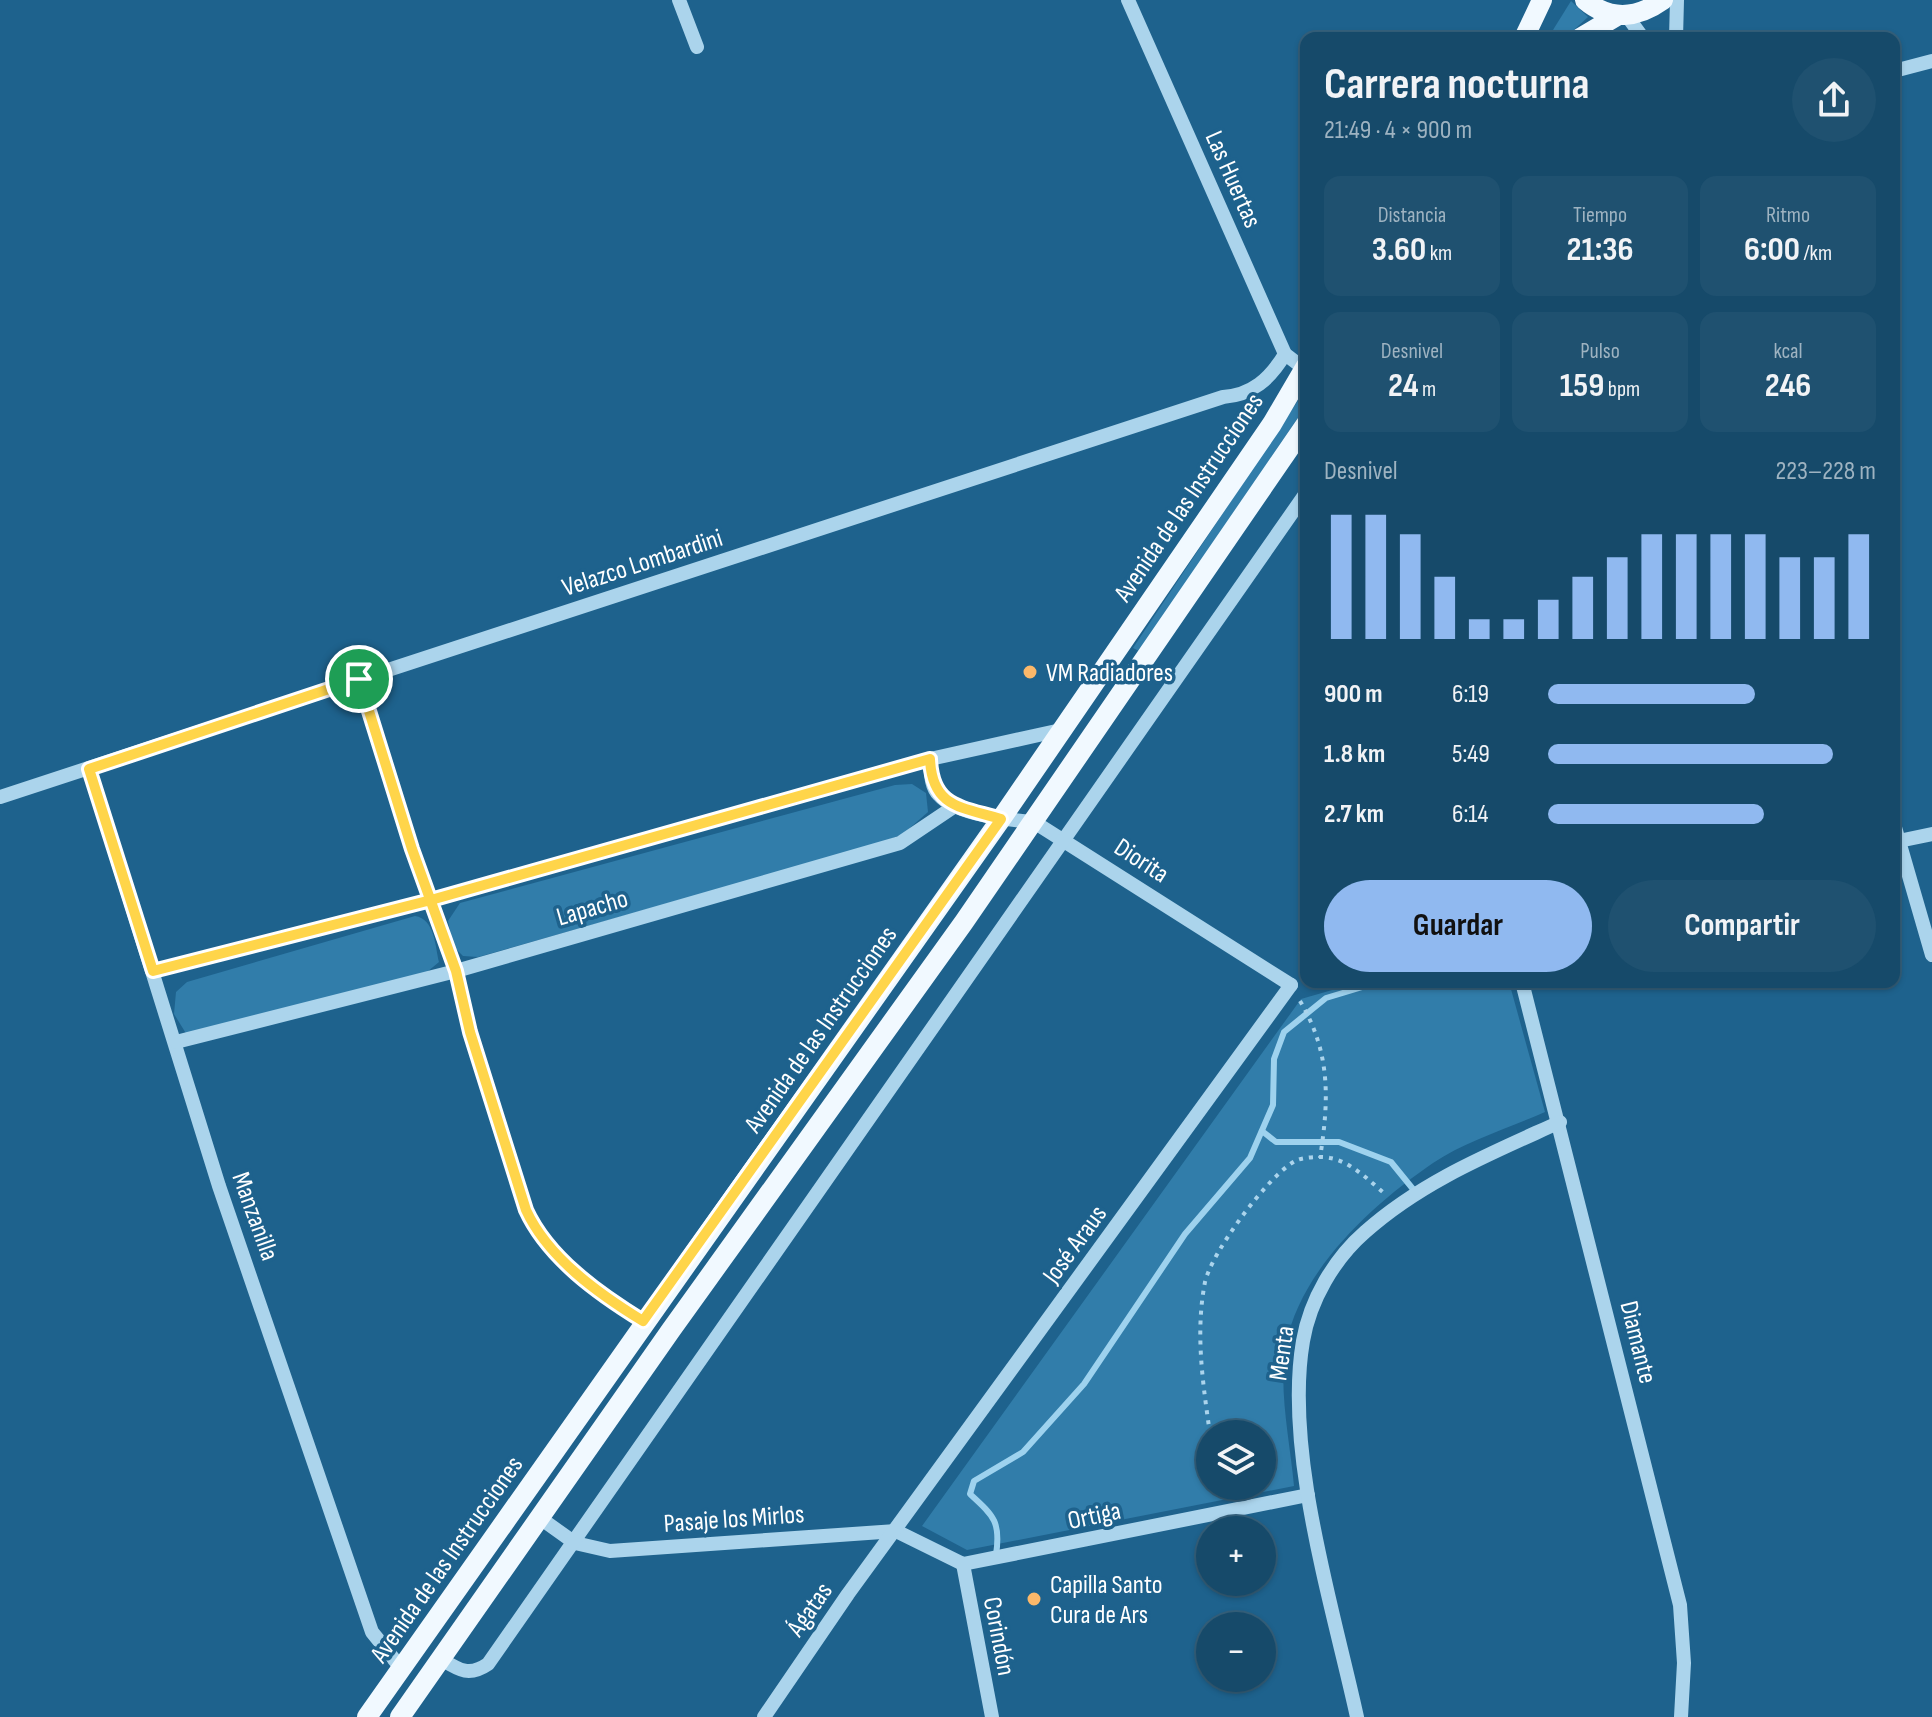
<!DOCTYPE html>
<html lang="es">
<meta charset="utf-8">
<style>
body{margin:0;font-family:"Sofia Sans Condensed",sans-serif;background:#1f5170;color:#f1f3f6;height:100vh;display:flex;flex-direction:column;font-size:30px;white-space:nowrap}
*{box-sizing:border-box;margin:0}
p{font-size:26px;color:#9eb3c1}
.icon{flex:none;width:44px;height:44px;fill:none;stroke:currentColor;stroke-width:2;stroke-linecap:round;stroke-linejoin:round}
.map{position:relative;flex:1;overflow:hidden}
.side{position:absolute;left:1300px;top:32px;width:600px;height:956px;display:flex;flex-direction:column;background:#164a6a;border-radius:16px;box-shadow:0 2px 6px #0004,0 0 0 2px #35627e}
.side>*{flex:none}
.tools{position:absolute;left:1196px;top:1420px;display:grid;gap:16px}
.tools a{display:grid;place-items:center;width:80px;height:80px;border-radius:50%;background:#164a6a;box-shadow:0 2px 6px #0004,0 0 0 2px #35627e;font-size:40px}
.pin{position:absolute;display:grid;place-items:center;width:68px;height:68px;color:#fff;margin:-34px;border:4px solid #fff;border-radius:50%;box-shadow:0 2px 8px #0007}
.round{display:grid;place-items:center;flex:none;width:84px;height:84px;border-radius:42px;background:#1f5170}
.overview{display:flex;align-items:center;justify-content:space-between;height:136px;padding:0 24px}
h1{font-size:44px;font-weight:700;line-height:60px}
.stats{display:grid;grid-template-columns:repeat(3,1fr);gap:12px;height:136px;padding:8px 24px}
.stats div{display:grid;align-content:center;border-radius:16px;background:#1f5170;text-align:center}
.stats b{font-size:34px;font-weight:700}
.stats small{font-size:22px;font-weight:400}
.stats p{font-size:22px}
.chart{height:224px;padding:16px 24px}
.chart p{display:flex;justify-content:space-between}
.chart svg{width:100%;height:144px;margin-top:8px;stroke:#90b9f0;stroke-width:6}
.button{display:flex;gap:16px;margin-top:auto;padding:16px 24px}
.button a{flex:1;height:92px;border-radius:48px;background:#90b9f0;color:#111;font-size:32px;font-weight:700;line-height:92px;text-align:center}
.button a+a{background:#1f5170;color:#f1f3f6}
ul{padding:0 24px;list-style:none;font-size:26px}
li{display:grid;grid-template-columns:128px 96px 1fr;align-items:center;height:60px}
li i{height:20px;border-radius:10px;background:#90b9f0}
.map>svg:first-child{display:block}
.green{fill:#317daa;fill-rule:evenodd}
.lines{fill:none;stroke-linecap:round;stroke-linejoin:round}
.stream{stroke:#9ed2ee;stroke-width:6}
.path{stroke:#abd4ec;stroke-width:4;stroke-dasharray:4 6;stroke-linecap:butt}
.minor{stroke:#abd4ec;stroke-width:14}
.major{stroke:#f1f9ff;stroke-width:20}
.route-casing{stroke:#fff;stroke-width:16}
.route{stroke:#ffd54a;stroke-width:10}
.poi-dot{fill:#fbb86a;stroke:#1e628d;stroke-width:3}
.labels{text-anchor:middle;stroke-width:7;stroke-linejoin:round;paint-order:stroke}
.street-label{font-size:26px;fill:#fff;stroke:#1e628d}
.poi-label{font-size:26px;fill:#fff;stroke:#1e628d;text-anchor:start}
</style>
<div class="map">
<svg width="1932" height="1717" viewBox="0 0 1932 1717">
<rect width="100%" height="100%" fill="#1e628d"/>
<g class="green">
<path d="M1571,1l17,16 -23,21h-17z"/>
<path d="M1304,397l2,9 -167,245 -6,-3 166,-249z"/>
<path d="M912,784l14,9 2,19 -25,22 -28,11 -397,112 -15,-1 -10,-10 -5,-25 12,-18 435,-118z"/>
<path d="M415,916c20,3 20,30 24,46l-12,10 -240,63 -13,-21 2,-22 11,-10z"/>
<path d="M1360,982h149l36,130c-36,16 -79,29 -112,51 -60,41 -133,107 -147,182 -8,44 4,96 8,141l-327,64 -45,-24 379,-527zM1210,1434h52v52h-52z"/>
</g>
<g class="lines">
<g class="stream">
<path d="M1262,1131l14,11h63l52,20 26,32"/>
<path d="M996,1555c5,-33 -2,-39 -26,-61l4,-13 49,-29 61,-68 101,-150 65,-76 23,-53 1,-46 10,-27 42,-34 53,-16"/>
</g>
<g class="path">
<path d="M1300,1001c31,52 29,99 20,157"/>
<path d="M1210,1434c-7,-50 -15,-101 -5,-152 7,-30 62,-105 90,-121 7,-4 27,-5 35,-3 20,3 41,24 56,37"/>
</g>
<g class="minor">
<path d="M679,0l18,47"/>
<path d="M1128,0l157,354 21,16"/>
<path d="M1627,16l16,22"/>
<path d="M1676,38l1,-38"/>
<path d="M1894,71l38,-10"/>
<path d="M359,679l53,170 44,122 14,61 56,178c22,48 73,84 117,111"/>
<path d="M930,759c1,12 0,27 9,36 17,20 70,25 95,27l257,163"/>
<path d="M89,769l130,417 153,446 29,36"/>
<path d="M0,797l1223,-400c29,-2 47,-18 62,-43"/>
<path d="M1894,824l38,131"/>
<path d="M1894,842l38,-8"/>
<path d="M153,971l278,-71 499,-141 131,-29"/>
<path d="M1522,982l158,623 4,58 -3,54"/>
<path d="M176,1042l280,-71 444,-128 55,-37"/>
<path d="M540,1518l35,25 35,8 286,-20"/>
<path d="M896,1531l67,33 345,-69"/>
<path d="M963,1564l29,153"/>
<path d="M441,1659c18,11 28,18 47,5l818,-1171"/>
<path d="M764,1717l84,-123 443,-609"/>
<path d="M1357,1717c-24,-110 -73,-266 -54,-376 7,-41 31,-82 62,-109 57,-51 127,-79 195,-110"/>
</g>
<g class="major">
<path d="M1585,0c26,22 53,18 78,0"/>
<path d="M1524,38l18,-38"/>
<path d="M1580,38l37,-22"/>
<path d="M367,1717l634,-898 271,-395 34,-58"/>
<path d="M400,1717l271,-387 293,-408 342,-498"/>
</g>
</g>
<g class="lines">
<g class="route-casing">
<path id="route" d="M359,679l53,170 44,122 14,61 56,178c22,48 73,84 117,111l358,-502c-39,-12 -69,-11 -71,-60l-499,141 -278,71 -64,-202 270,-90"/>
</g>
<use href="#route" class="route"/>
</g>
<g class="poi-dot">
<circle cx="1030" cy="672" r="8"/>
<circle cx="1034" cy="1599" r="8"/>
</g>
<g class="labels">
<g class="street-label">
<text transform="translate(1234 179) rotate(66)" y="9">Las Huertas</text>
<text transform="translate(1188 497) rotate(-56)" y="9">Avenida de las Instrucciones</text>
<text transform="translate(642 562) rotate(-18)" y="9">Velazco Lombardini</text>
<text transform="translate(1142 860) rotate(33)" y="9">Diorita</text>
<text transform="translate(592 907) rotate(-16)" y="9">Lapacho</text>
<text transform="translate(820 1029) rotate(-55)" y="9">Avenida de las Instrucciones</text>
<text transform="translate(256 1216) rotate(70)" y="9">Manzanilla</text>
<text transform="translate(1074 1244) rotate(-54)" y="9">José Araus</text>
<text transform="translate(1639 1342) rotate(76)" y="9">Diamante</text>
<text transform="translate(1281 1353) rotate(-82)" y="9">Menta</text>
<text transform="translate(1094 1515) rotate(-12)" y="9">Ortiga</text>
<text transform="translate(734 1518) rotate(-4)" y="9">Pasaje los Mirlos</text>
<text transform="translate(446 1559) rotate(-55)" y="9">Avenida de las Instrucciones</text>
<text transform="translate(809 1609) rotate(-55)" y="9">Ágatas</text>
<text transform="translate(1000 1636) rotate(79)" y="9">Corindón</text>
</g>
<g class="poi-label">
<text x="1046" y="681">VM Radiadores</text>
<text x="1050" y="1593">Capilla Santo<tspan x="1050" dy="30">Cura de Ars</tspan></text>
</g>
</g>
</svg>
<div class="tools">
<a><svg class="icon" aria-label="layers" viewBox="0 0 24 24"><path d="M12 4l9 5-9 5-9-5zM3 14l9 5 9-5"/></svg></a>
<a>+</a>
<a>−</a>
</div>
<div class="pin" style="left:359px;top:679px;background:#1e9e55"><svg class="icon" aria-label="arrive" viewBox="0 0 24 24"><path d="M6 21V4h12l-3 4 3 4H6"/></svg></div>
<section class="side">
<div class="overview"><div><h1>Carrera nocturna</h1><p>21:49 · 4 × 900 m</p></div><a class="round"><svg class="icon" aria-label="share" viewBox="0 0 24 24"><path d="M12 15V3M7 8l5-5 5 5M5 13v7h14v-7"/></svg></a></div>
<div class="stats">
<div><p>Distancia</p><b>3.60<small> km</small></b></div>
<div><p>Tiempo</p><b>21:36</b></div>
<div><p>Ritmo</p><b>6:00<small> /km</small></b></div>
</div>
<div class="stats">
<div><p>Desnivel</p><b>24<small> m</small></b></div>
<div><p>Pulso</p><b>159<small> bpm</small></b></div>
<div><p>kcal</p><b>246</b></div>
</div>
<div class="chart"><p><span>Desnivel</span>223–228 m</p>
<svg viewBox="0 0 160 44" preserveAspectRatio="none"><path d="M5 44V6M15 44V6M25 44V12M35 44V25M45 44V38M55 44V38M65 44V32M75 44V25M85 44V19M95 44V12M105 44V12M115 44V12M125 44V12M135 44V19M145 44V19M155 44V12"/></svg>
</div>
<ul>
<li><b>900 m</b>6:19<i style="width:63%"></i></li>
<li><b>1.8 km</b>5:49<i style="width:87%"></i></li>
<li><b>2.7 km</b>6:14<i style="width:66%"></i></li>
</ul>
<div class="button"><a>Guardar</a><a>Compartir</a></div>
</section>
</div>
